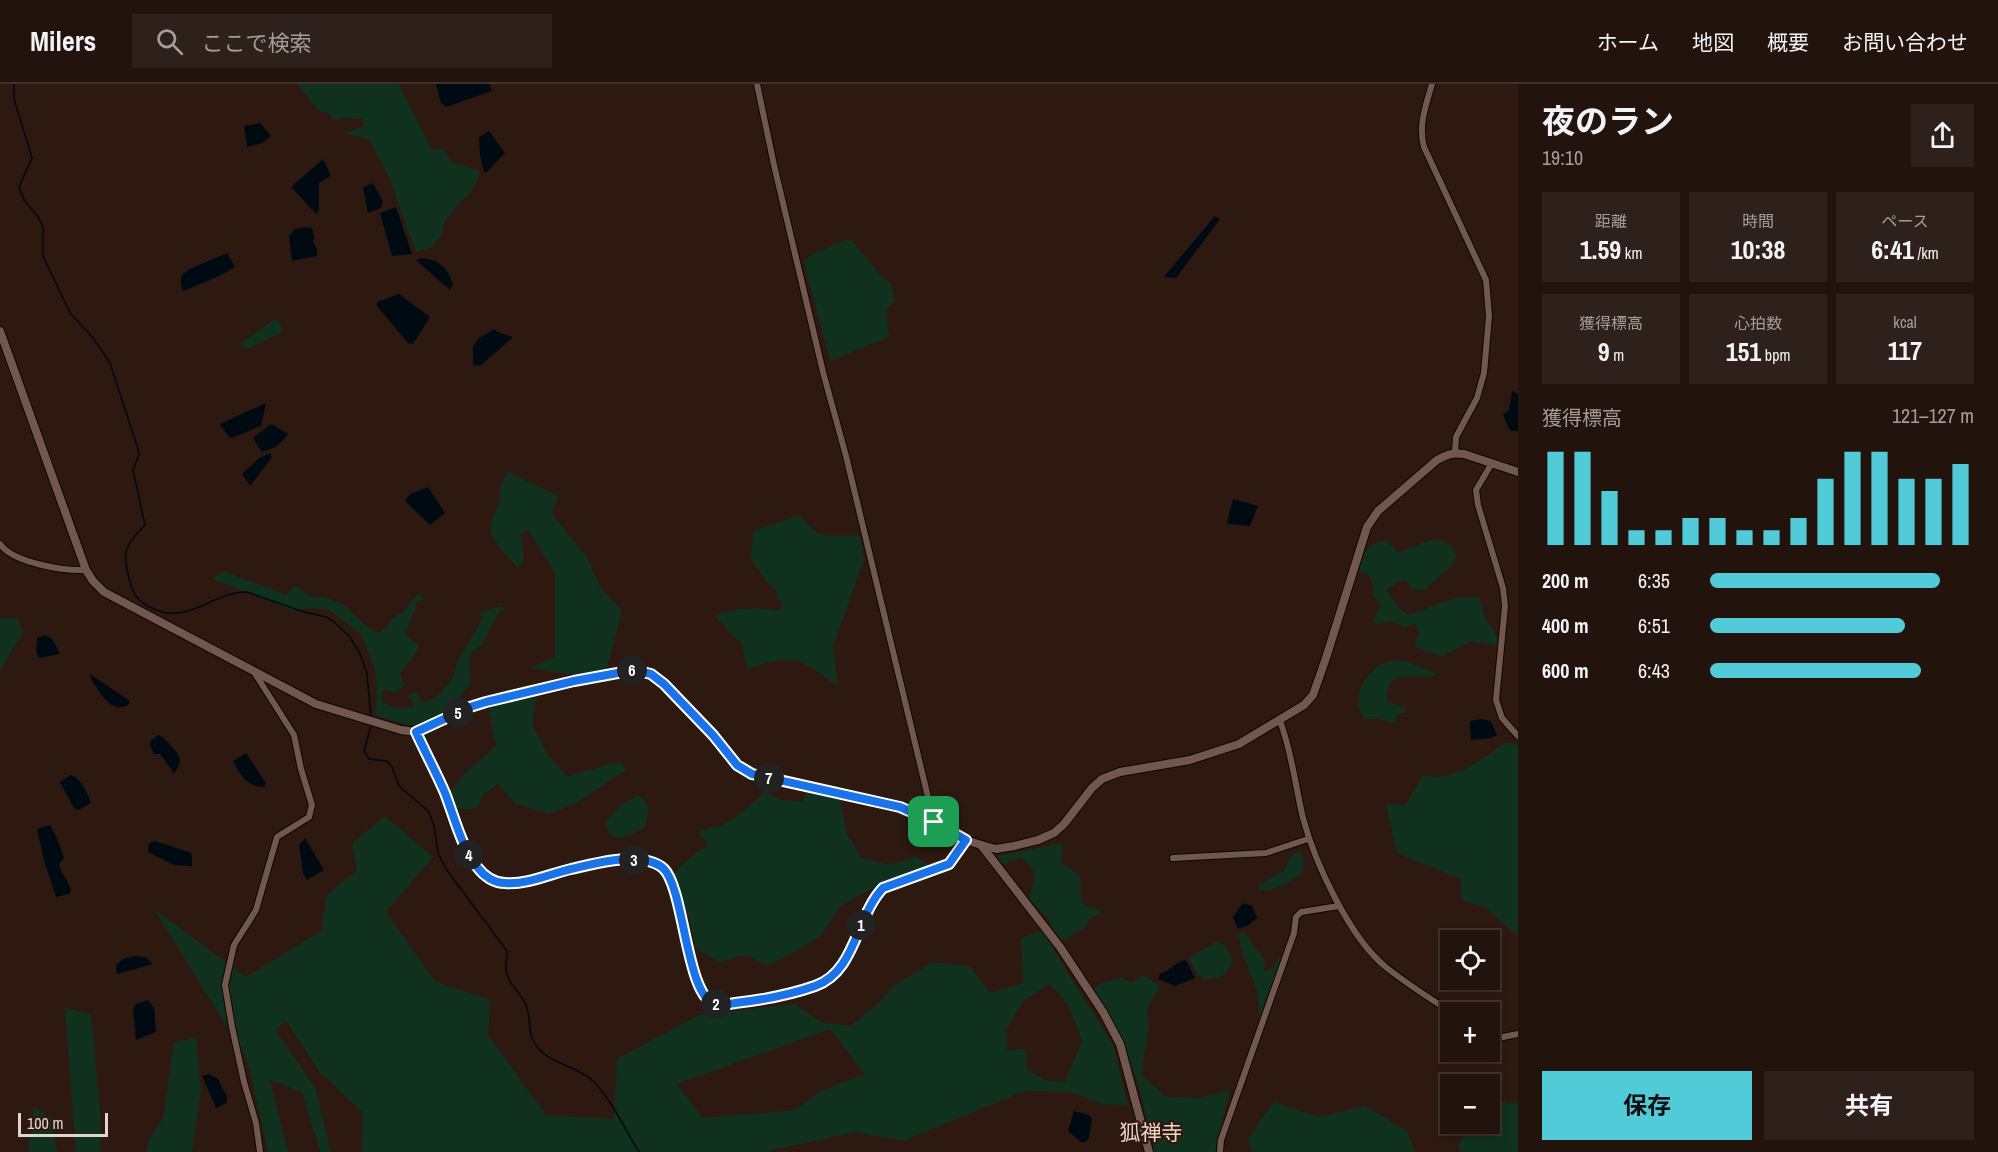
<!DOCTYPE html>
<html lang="ja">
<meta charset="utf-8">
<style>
body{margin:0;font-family:"Archivo Narrow","Noto Sans JP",sans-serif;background:#2e201a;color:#f1f3f6;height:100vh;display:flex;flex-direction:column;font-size:22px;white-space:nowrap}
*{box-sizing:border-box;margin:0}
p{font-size:20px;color:#a29e9d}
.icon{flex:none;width:33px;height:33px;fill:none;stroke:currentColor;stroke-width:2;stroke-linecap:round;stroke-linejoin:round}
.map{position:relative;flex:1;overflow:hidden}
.sheet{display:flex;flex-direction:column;background:#22130c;width:480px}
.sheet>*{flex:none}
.tools{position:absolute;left:1440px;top:846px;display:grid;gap:12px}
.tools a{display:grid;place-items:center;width:60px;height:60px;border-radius:0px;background:#22130c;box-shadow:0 3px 9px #0003,0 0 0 2px #3f322d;font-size:30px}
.scale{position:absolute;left:18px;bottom:15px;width:90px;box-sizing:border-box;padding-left:6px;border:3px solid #e2d3cd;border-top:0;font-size:16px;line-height:21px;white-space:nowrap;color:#e2d3cd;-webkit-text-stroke:4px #2d1910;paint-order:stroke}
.pin{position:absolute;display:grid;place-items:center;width:51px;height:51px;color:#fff;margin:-26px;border-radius:12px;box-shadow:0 3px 9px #0006}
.km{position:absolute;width:30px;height:30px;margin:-15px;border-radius:50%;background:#222;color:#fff;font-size:16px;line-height:30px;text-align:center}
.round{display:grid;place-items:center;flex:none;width:63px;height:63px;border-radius:0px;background:#2e201a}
.head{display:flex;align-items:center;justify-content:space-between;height:102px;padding:0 24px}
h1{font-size:33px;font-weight:700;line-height:45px}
.figures{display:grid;grid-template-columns:repeat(3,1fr);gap:9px;height:102px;padding:6px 24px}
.figures div{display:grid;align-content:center;border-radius:0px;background:#2e201a;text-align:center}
.figures b{font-size:26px;font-weight:700}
.figures small{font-size:16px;font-weight:400}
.figures p{font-size:16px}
.chart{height:168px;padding:12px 24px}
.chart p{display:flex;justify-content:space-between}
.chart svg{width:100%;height:108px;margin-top:6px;stroke:#52cbd9;stroke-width:6}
.cta{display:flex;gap:12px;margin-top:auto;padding:12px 24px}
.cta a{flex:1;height:69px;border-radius:0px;background:#52cbd9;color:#111;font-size:24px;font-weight:700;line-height:69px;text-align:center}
.cta a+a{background:#2e201a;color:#f1f3f6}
ul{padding:0 24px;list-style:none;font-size:20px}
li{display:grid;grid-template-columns:96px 72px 1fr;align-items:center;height:45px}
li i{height:15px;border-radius:8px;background:#52cbd9}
header{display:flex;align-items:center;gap:36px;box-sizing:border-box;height:84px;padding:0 30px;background:#22130c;border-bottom:2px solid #3f322d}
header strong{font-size:28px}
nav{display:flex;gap:33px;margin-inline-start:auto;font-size:21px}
.search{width:420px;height:54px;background:#2e201a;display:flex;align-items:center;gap:15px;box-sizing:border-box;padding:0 21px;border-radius:0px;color:#a29e9d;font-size:22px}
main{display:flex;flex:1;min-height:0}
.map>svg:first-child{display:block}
.green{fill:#11311f;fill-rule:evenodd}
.water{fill:#000a12}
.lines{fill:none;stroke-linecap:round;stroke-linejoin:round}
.stream{stroke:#000a12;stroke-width:1.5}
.street-casing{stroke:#140400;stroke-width:8}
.secondary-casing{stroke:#140400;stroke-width:10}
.street{stroke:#70584e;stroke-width:6}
.secondary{stroke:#70584e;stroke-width:8}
.route-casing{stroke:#fff;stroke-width:12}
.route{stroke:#1a73e8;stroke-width:8}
.labels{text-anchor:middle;stroke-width:4.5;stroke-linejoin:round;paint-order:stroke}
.quarter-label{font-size:21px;fill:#efd3c7;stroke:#2d1910}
</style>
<header>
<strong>Milers</strong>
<div class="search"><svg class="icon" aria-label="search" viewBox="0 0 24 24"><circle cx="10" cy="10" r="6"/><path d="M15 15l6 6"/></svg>ここで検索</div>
<nav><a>ホーム</a><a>地図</a><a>概要</a><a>お問い合わせ</a></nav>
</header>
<main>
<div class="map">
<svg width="1518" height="1068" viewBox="0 0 1518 1068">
<rect width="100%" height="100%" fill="#2d1910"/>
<g class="green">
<path d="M297,0h102l33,65h12l7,13 29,9c-3,11 -9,25 -19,30l-17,21 -1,11 -11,14 -16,5 -27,-75 -20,-38 -24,-5 19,-8 -2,-7 -17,-1 -12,2 -4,-7 -10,-2z"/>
<path d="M845,156l7,1 29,35 9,6 5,19 -9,9 3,27 -59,24 -26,-99 5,-6z"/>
<path d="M274,236h4l4,9v3l-36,17 -6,-5z"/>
<path d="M508,388l50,24 -6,18 35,43 12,28 23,26 -16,62 -41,1 -35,-6 25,-12v-82l-27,-45 -7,6 3,24 -6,9 -15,-16 -12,-18 1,-16 8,-17v-15z"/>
<path d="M800,431c22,30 28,17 60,21l4,23 -31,88 5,39c-14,-9 -30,-24 -47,-26 -14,-2 -30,5 -43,9l-6,-24 -27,-29c19,-8 44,-10 64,-5l4,-8 -7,-4 1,-8 -11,-10 -15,-21 2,-29z"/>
<path d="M1386,456l12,12c22,-5 43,-26 59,3l-5,10 -28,25h-11l-8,-11 -19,11 14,19 9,6 46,-17 24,-1c4,7 3,13 6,20 6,12 12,14 13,29l-27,-5 -28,15 -15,-4 -14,-6 5,-13 -3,-10 -11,4 -13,-6 -17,3 -2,-3 8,-17 -9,-9 2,-9 -5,-11 -10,-4c4,-17 8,-28 27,-31z"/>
<path d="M223,487l63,24 9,-9 17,11h11l18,6 30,27 8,2 9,-5 2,-6 14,-10 10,-13 7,-6 3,8 -8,2 -1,8 -10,24 14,10c-4,17 -12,17 -19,31l5,10 -11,8 -9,-4 -3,2v9c9,10 20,10 33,6l-3,-6 -6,-4 10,-3 8,10c16,-6 29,-20 32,-38l26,-46 -2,-6 21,-7 4,2 -6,4 -17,33 -10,7 -3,7 1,24 -19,27 -25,12 -16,4 -34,-11 1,-26 -2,-20 -14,-35 -32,-24 -14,-2 -23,2 -79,-31z"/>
<path d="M0,534l18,1 5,13 -23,39z"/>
<path d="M1397,576l11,2 27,11 1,3c-22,3 -49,-11 -49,24l8,5 10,2 1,6 -10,1 1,7 -5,2 -12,-4h-15l-7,-13 1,-15 8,-14 13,-13z"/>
<path d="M536,614l-4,26 16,31 19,21 52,-14 7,8 -50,33 -27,11 -33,-10 -18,-20 -16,12 -3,10 -8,4 -14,-2 -6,-17 13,-17 32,-28 -8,-40z"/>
<path d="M1506,658l12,3v191l-32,-28 -24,-8 -2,-21 -63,-26 -11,-49 20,1 17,-30c32,8 58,-16 83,-33z"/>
<path d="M808,705l31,7 8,38 14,24c25,7 30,9 54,-2l13,8 -4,4 -35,11 -49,27 -18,28 -27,18 -28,14 -21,-11 -28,7 -23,-15 -6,-29 -11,-23 -5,-17 4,-9 23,-19 9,-5 -11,-12c9,-5 19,-5 28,-10 14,-7 26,-20 38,-31l19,8 20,1z"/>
<path d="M638,711c14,10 11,16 7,32 -16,8 -34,21 -40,-5l17,-18z"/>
<path d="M385,732l48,41 -47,55 49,69 55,19 -2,35 58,80 68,4 3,-60 82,-44 96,-11 26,18 30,4 26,-22 18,-19 38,-23 37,5 20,26 33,-10 -2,-45 21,-7 71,114 15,61 -28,-3 -29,-11 -46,-1 -122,50 -48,-9 -91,20h-402l1,-39 -44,-42 -33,-50 -11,9 40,57 16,65h-11l-18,-60 -32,-12 18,72h-20l-21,-93 -93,-150 92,68 75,-46 6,-36 30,-25 -5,-27zM1049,900l19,20 14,37 -17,41 -20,-2 -18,-11 -1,-20 -19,1 -1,-19 16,-29zM830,945l35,45 -44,17 -27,19 -91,8 -26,-34z"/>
<path d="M1063,759l-2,19 19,14 2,27 21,9 -13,7 -5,8 -22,14 -10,-11 -5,-12 -20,-19c9,-20 10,-26 -6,-42l-21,8 -4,-9z"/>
<path d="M1299,767l5,7 -1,14c-13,10 -27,20 -45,18l1,-6 25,-13 6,-14z"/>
<path d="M1245,848l7,12 13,16 -1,11 8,-2 12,-18 -24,69 -2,-26 -16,-42 -4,-18z"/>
<path d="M1218,857c10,6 13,13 14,24l-10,11 -17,4 -7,-5 -10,-17z"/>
<path d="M1142,892l7,2 11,9 -11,17 -2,9 2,14 -8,48 24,21 33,2 32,-8 -15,62h-60l-18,-72 -17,-45 -26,-46 6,-5 22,-7 9,6z"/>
<path d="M65,924l26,6 10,107 -1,31h-24z"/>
<path d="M196,954l5,52 -9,62h-46l4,-15 13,-19 11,-76z"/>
<path d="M1490,1014l18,6 10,-2v50h-57l-3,-7 12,-21h20z"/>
<path d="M1274,1018l45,15 46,-11 42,25 8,21h-163l-4,-14z"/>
<path d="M34,1023l18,12 5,33h-29z"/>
</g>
<g class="water">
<path d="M436,0h53l3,7 -46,16 -5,-4z"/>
<path d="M260,39l11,13 -9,7 -15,4 -3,-21z"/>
<path d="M489,47l16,22 -18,19h-3l-4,-17 -1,-18z"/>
<path d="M323,75l8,17 -12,7v28l-3,3 -25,-27z"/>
<path d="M373,99l10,19 -2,6 -13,5 -5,-26z"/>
<path d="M396,123l16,47 -20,2 -12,-43z"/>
<path d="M1215,132l5,3 -44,59 -12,-1z"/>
<path d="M304,143l8,1 2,9 -1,5 4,7v7l-25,5 -3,-25 6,-7z"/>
<path d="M227,169l8,14 -18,10 -34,14c-2,-4 -3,-10 -1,-15 3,-8 36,-18 45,-23z"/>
<path d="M422,174c19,2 24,9 31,26l-3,6 -34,-30z"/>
<path d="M399,210l31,23 -17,27 -5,-1 -31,-37v-4z"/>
<path d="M495,245l2,3 16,5 -33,29 -7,-1v-19l6,-8z"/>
<path d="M1512,307l6,3v37h-8l-7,-16 6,-5z"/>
<path d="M266,319l-5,23 -3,1 -26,11 -3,-1 -9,-13z"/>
<path d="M271,340l17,10c-7,10 -14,15 -26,18l-7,-10 -1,-5z"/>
<path d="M270,369l2,4 -22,29 -8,-12 16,-15z"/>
<path d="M428,403l17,26 -15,12 -25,-24 5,-7z"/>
<path d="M1233,415l25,7 -8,20 -21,-2 -2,-2z"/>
<path d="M45,551l7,4 8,15 -21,4 -3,-6 1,-14z"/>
<path d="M90,590l40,27 -2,4c-18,9 -28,-13 -37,-26z"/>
<path d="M1481,635l10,2 6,14 -6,3 -20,2 -1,-19z"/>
<path d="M159,651c5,3 7,5 11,10 10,10 14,16 4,28l-14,-19h-6l-4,-9 1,-5z"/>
<path d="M246,669l20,30 -2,4c-18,-1 -23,-11 -31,-26z"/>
<path d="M71,691c11,4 16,18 20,28l-13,7 -4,-2 -14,-26z"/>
<path d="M50,741l7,13 7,20 -5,6c1,9 10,17 12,26l-2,4 -13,3 -12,-37 -7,-31z"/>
<path d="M305,754l19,32 -17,10 -4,-7 -4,-28z"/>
<path d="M155,757l34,11 3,3v11l-18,-1 -26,-13 1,-9z"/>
<path d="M1243,819l9,3 5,12 -10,8 -9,3 -5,-12z"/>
<path d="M135,872l10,1 8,7 -36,10 -1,-9 7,-6z"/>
<path d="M1186,876l9,18 -20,8 -17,-7 2,-5c9,-3 17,-13 26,-14z"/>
<path d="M148,916l6,8 2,24 -20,8 -3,-30 3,-6z"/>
<path d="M209,990l9,5 9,18v6l-11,5 -14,-32z"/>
<path d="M1074,1027l15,4 3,4 -3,19 -3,4h-5l-13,-11z"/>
</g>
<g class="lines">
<g class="stream">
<path d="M14,0v15l18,59 -13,29 5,13 15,18 4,9v29l27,57 23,25 17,25 28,86 1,5 -6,16 12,55c-20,21 -23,25 -16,53 5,18 8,24 25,31 35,16 60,-18 93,-17l57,20 22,5 7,4 17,16 10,17 7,19 4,45"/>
<path d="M371,642l-7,25 5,8 18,2 5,6 7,19 30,26 5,14 4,27 8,16 61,82c1,6 -2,12 -1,18 1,15 15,23 20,36 7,17 -2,30 16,47 14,13 39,16 52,30 17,17 32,49 45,70"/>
</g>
<g class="street-casing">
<g id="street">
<path d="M757,0l17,81 49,207 23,84 88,366"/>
<path d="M1432,0c-6,21 -14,41 -8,63l62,133 3,36 -5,57 -7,25 -21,39 -1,16"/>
<path d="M1492,379l-16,27 2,15 25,83 2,18 -9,94 6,18 16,18"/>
<path d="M0,460c13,19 64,27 86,26"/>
<path d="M254,588l40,63 7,34 11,36 -3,12 -32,20 -21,73 -22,35 -9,40 7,42 12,55 12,41 4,29"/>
<path d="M1280,637c12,31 15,64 23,97 12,45 47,121 84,150 20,16 42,30 64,44"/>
<path d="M416,648c9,20 20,40 29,61 10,23 17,56 33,75 5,7 13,12 22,15 19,4 52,-9 71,-14 22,-5 55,-14 77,-8 4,1 12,5 16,8 21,22 22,131 53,136 5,1 13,-1 18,-2 27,-3 54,-8 80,-17 42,-14 41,-70 68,-98l66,-24 17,-24"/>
<path d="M1173,774l93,-5 42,-14"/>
<path d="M1490,951l13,2 15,-3"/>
<path d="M1220,1068l1,-12 73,-207 2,-16 5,-5 38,-6"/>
</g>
</g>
<g class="secondary-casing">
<g id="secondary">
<path d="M0,247l86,239 7,11 11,11 212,112 85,26 15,2 54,-25 16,-5 88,-21 60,-11 17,4 13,10 49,51 24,30 15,9 148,32 66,34 15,5 15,4 18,-3 24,-6 16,-7 10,-9 28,-36 10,-9 18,-7 70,-12 49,-16 65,-39 9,-10 13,-37 41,-131 11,-16 59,-51c9,-5 16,-8 27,-6l54,18"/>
<path d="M981,761l79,102 43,65 17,32 29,108"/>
</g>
</g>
<use href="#street" class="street"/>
<use href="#secondary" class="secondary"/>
</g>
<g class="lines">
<g class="route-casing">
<path id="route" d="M634,586l17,4 13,10 49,51 24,30 15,9 148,33 34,15 32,18 -17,24 -66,24c-27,28 -27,84 -68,98 -26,9 -53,14 -80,17 -5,1 -13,3 -18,2 -31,-5 -32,-114 -53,-136 -4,-4 -12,-7 -16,-8 -22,-6 -55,3 -77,8 -21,5 -45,16 -66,14 -11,0 -21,-7 -27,-15 -16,-19 -24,-52 -33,-75 -9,-21 -20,-41 -29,-61l54,-25 16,-5 88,-21z"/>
</g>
<use href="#route" class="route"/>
</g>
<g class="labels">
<g class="quarter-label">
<text x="1151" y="1056">狐禅寺</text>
</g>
</g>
</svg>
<div class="tools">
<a><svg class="icon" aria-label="locate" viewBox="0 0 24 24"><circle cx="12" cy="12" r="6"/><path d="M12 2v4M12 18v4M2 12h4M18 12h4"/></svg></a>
<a>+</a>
<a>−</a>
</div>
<div class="scale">100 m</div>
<div class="pin" style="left:934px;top:738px;background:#1e9e55"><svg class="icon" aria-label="arrive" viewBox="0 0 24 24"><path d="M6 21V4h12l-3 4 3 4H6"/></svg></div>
<b class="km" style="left:861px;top:841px">1</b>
<b class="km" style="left:716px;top:920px">2</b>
<b class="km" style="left:634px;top:776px">3</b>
<b class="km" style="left:469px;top:771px">4</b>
<b class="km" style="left:458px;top:629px">5</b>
<b class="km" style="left:632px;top:586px">6</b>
<b class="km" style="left:769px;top:694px">7</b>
</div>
<section class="sheet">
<div class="head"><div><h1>夜のラン</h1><p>19:10</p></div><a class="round"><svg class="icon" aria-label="share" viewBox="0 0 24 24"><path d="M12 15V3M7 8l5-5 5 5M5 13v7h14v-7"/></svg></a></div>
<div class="figures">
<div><p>距離</p><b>1.59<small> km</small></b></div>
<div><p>時間</p><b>10:38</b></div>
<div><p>ペース</p><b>6:41<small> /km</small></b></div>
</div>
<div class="figures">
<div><p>獲得標高</p><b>9<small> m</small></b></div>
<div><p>心拍数</p><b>151<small> bpm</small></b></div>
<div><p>kcal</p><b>117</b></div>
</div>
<div class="chart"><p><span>獲得標高</span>121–127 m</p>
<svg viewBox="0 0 160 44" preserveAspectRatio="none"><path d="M5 44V6M15 44V6M25 44V22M35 44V38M45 44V38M55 44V33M65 44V33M75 44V38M85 44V38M95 44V33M105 44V17M115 44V6M125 44V6M135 44V17M145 44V17M155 44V11"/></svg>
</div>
<ul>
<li><b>200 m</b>6:35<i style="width:87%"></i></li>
<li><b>400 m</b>6:51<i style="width:74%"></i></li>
<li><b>600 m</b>6:43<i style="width:80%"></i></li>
</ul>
<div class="cta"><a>保存</a><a>共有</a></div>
</section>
</main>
